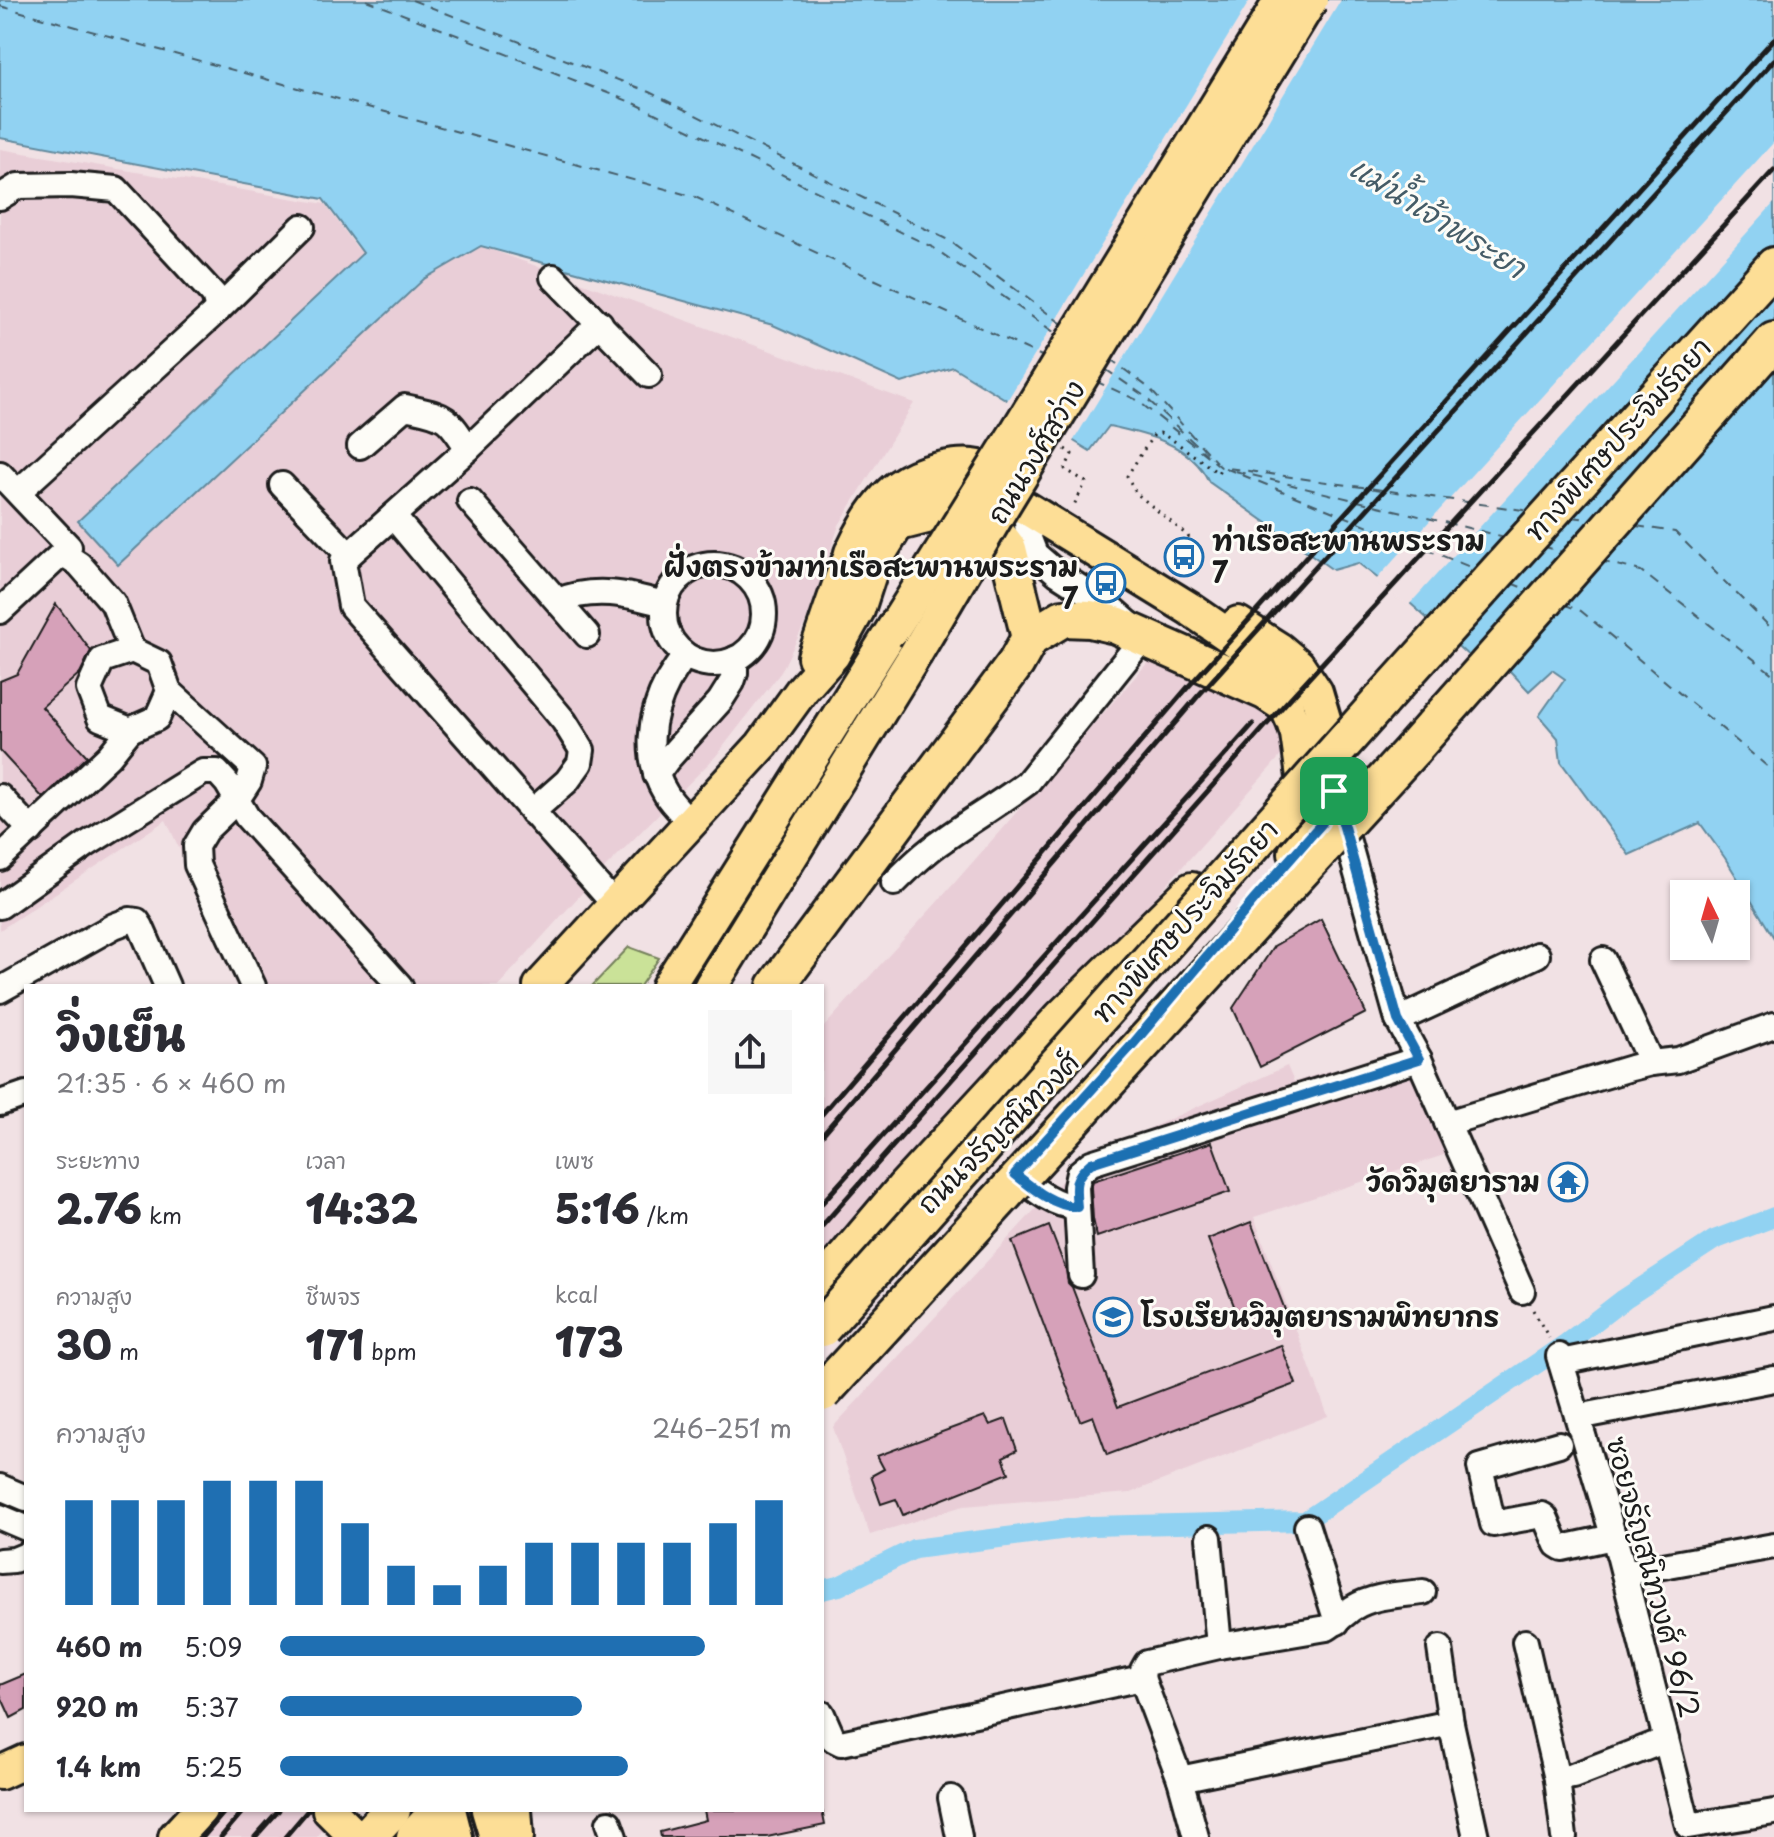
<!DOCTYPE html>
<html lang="th">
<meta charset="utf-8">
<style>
body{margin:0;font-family:"Playpen Sans","Playpen Sans Thai",sans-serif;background:#f7f7f7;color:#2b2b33;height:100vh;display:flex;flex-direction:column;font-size:30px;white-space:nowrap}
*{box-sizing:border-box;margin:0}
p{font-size:26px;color:#7c7c81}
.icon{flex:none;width:44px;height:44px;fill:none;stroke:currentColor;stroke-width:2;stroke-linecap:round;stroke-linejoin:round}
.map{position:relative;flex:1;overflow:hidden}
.panel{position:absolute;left:24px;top:984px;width:800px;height:828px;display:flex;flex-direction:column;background:#fff;border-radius:0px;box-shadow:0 2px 6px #0004}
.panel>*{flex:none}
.needle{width:52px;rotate:355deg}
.tools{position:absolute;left:1670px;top:880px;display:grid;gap:16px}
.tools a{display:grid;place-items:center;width:80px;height:80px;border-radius:0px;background:#fff;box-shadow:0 2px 6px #0004;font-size:40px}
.pin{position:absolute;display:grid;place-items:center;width:68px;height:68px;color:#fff;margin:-34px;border-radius:16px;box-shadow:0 4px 12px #0006}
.round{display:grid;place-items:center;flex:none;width:84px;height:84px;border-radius:0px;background:#f7f7f7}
.head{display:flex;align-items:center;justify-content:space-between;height:136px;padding:0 32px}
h1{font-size:44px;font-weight:800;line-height:60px}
.metrics{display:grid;grid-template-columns:repeat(3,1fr);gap:12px;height:136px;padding:8px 32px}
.metrics div{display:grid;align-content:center}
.metrics b{font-size:40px;font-weight:800}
.metrics small{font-size:22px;font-weight:400}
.metrics p{font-size:22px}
.chart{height:224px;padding:16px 32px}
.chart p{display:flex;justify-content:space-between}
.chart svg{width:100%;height:144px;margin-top:8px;stroke:#1f6fb2;stroke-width:6}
ul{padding:0 32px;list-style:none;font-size:26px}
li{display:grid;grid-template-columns:128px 96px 1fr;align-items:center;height:60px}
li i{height:20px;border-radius:10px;background:#1f6fb2}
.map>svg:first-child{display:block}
.built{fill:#e9ced7}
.green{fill:#cae298;stroke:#737f5a;stroke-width:2}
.water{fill:#91d2f2;stroke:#62899c;stroke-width:2}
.pier{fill:#f1e1e4}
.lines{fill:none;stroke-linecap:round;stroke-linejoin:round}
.canal{stroke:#91d2f2;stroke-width:20}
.ferry{stroke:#455c67;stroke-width:2;stroke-dasharray:10 8;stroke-linecap:butt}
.building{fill:#d6a1b9;stroke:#1c1c1c;stroke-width:2}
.minor-casing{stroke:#1c1c1c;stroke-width:30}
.major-casing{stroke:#1c1c1c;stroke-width:38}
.highway-casing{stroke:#1c1c1c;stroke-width:42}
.path{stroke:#1c1c1c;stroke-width:3;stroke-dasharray:2 6;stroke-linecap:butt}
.minor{stroke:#fdfcf7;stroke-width:24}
.major{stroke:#fdde96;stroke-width:32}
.highway{stroke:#fdde96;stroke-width:36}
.rail{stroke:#1c1c1c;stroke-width:5}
.major-bridge-casing{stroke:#1c1c1c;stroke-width:38;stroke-linecap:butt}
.highway-bridge-casing{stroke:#1c1c1c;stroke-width:42;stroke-linecap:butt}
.major-bridge{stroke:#fdde96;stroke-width:32}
.highway-bridge{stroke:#fdde96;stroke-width:36}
.route-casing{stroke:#fff;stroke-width:16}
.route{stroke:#1f6fb2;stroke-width:10}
.labels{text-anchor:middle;stroke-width:6;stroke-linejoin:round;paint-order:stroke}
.street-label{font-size:28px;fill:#1c1c1c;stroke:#fdfcf7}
.poi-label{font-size:28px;font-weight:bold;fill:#1c1c1c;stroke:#fdfcf7;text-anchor:start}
.water-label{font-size:30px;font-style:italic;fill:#455c67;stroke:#fdfcf7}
</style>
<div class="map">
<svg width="1774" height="1837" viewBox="0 0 1774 1837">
<rect width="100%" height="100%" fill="#f1e1e4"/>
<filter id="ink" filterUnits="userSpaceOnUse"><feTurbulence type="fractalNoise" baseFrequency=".0125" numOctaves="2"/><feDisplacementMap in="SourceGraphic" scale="16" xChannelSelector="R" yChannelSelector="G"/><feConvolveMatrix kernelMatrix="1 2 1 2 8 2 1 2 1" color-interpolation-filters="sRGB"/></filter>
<g filter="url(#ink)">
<g class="built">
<path d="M0,149l325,55 32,44 69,29 55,-31 433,157 -75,122 -32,94 -26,53 -65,84 -117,118 -101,112h-255l-77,-166 -166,110z"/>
<path d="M1150,660l31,5 47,23 41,29 12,16 5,17 -239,269 -225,248v-238l128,-141z"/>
<path d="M1408,1059l42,94 -196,64 74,199 -198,77 -167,13 -93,29 -37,-108 262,-282 11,3 181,-82 7,16 37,-12 5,13z"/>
<path d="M204,1810h136l-23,27h-137z"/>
</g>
<path class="green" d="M629,947l30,11 -19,28h-48z"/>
<path class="water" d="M0,0h1774v938l-49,-80 -25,-35 -71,32 -68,-93 -3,-24 -19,-22 26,-37 -13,-9 -23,21 -21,-22 -17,7 -81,-73 -52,-40 -25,7 -124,-88c-17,-38 -63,-48 -100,-56l-19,25 -137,-84 -51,16 -129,-58 -292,-79 -57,33 -306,286 -40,-44 285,-268 -40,-54 -323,-61z"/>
<g class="pier">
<path d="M1250,0h91l-270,445 -66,-41z"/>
<path d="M1774,142v61l-366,403 -33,-25z"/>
</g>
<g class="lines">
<path class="canal" d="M822,1590l17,-4 75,-37 177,-23 214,-5 262,-178 57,-44 90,-59 60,-23"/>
<g class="ferry">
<path d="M366,0l270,104 298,144 124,87"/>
<path d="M412,0l237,92 301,149 115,85"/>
<path d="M0,6l695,191 351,161"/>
<path d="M1109,358l40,30 67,74"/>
<path d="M1105,369l38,26 64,60"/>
<path d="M1095,381l42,19 84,67 309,44"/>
<path d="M1225,468l250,101"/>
<path d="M1235,471l270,66"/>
<path d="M1572,517l22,3"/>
<path d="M1636,526l39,6 99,99"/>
<path d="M1542,546l21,6"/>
<path d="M1600,561l41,10 133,104"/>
<path d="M1511,583l20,8"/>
<path d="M1563,604l18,7 193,161"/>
</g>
</g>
<g class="building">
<path d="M56,604l35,47 -11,22 -38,34 45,49 -44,42 -43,-47v-70l17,-7z"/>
<path d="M1321,919l45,94 -106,54 -27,-59 41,-62z"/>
<path d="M1212,1142l18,50 -133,45 -4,-18 -2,-31 2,-7z"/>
<path d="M1251,1222l34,88 -43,16 -34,-87z"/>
<path d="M1049,1226l17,44 2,13 4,4 46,120 163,-62 15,39 -189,71 -14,-39 -13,5 -68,-180z"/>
<path d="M985,1416l5,9 16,-6 11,31 -14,7 6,16 -106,42 -7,-16 -15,5 -10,-28 13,-7 -7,-13z"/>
<path d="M26,1674v36l-15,8 -11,-24v-9z"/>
<path d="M704,1810h118l3,15 -58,12h-106l-1,-5 46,-12z"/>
</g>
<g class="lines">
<g class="minor-casing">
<g id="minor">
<path d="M0,197l18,-11 53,-1 45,4 98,106 4,15"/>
<path d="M553,277l96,98"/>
<path d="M360,446l45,-39c39,9 41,6 63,42"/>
<path d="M0,474l69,73 -69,64"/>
<path d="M282,485l67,70 -6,6 8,45 264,299"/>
<path d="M18,492l200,-182 84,-83"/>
<path d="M470,501l117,134"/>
<path d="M393,516l171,205 18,29 -2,13 -13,18 -35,31"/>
<path d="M62,553l17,11 34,39 19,47"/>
<path d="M349,555l119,-106 132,-126"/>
<circle cx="714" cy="614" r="50"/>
<path d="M558,601c36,-15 70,-7 106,3"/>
<path d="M132,650l27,13 10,28 -12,27 -27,12 -30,-12 -11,-29 13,-29z"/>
<path d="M686,656c-8,7 -12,16 -18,25 -19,35 -24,78 -2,113 6,10 16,19 24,28"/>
<path d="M169,691l84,76 -4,14 -13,20 -31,30 -9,15 1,19 56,121"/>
<path d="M656,775l11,-15 53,-59 12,-19 3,-9v-14"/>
<path d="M0,797l31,33"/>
<path d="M1341,817l57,203 21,39 103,232"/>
<path d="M0,858l109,-102 21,-26"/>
<path d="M894,883c15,-15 30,-30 48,-42 27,-20 57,-37 85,-58l117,-146 -34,-30 -53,-34 -22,-19 -7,-18 -2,-28"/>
<path d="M0,906l87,-62 103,-64 13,-8h14l10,11 20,34 153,169"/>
<path d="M1603,960l48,103"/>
<path d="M0,990l114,-64 16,-6 7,1 4,6 26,59"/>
<path d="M1398,1020l139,-65"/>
<path d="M0,1103l26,-9"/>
<path d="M1447,1123l184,-55 20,-5 27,-3 96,-35"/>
<path d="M1015,1174c19,15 37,31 62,33"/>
<path d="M1081,1275l-5,-88 3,-14 12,-10 328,-104"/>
<path d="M1559,1356l61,202 68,268 86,-14"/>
<path d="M1561,1362l213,-44"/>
<path d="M1578,1417l196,-38"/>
<path d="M1559,1444l-79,23 13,57 49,-9 3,2 12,28 5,3 51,-11"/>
<path d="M0,1487l26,11"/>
<path d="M0,1517l26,11"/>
<path d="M1307,1527l30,95"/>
<path d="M1209,1538l10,108"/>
<path d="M0,1561l14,-1 12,-5"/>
<path d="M1624,1573l150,-27"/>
<path d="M1525,1642l32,137"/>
<path d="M1440,1648l11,75 25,114"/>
<path d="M1142,1678l1,-8 4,-7 72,-17 108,-18c10,-6 17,-14 26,-20 20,-13 47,-13 70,-16"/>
<path d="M1142,1678l38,101 16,58"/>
<path d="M822,1714l11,25 8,4 301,-65"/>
<path d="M1180,1779l271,-56"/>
<path d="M951,1798l8,39"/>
<path d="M609,1823l5,14"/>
<path d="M1564,1837l-7,-58 16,-3 93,-36"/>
</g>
</g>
<g class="major-casing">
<g id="major">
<path d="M1238,623l41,26 19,16 18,27 11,37 7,62 -12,32 -27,30"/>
<path d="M814,657c19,-51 40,-139 85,-171 11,-8 27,-14 40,-17 33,-8 48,-2 77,13"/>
<path d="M540,986l222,-241 40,-55 31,-35 25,-45 15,-46 26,-42 14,-16 18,-10 24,-5 32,1 39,16 164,101 48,33 26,26 21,36 8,18 4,12 7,50 -6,19"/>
<path d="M668,986l225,-357"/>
<path d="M711,986l204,-331"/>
<path d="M0,1773l26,-12"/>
<path d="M329,1810l27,27"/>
<path d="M449,1810l7,27"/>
<path d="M488,1810l8,27"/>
<path d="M515,1810l2,27"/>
<path d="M175,1837l25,-27"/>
</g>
</g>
<g class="highway-casing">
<g id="highway">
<path d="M853,553l23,-20 23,-11 43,-11 17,-2 22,4 27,36 22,89"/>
<path d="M1380,702l394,-436"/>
<path d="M1413,749l361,-408"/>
<path d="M776,986l240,-323 14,-25 33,-20 27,1 26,6 149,66 20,13"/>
<path d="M822,1286l82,-97 158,-171 130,-127"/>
<path d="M367,1837l25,-27"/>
<path d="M415,1837l25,-27"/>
</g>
</g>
<g class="path">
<path d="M1065,449l7,5 -7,15 21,13 -12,23"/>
<path d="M1187,561l4,-19 -3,-6 -52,-43 -9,-17 25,-39 3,-3 5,-1 14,8 44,32 3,-6"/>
<path d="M1533,1310l16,28"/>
</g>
<use href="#minor" class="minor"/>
<use href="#major" class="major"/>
<use href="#highway" class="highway"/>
<g class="rail">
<path d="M822,1114l366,-427 586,-648"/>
<path d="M822,1135l376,-439 576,-636"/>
<path d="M822,1203l431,-479"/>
<path d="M822,1226l463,-522 489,-534"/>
<path d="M203,1837l23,-27"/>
<path d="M221,1837l23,-27"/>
<path d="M255,1837l24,-27"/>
<path d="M285,1837l23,-27"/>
</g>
<g class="major-bridge-casing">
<g id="major-bridge">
<path d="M893,629l122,-195 266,-434"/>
<path d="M915,655l86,-146 310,-509"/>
</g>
</g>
<g class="highway-bridge-casing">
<g id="highway-bridge">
<path d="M822,1328l558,-626"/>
<path d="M822,1393l591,-644"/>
</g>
</g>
<use href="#major-bridge" class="major-bridge"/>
<use href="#highway-bridge" class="highway-bridge"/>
</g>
</g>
<g class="lines" filter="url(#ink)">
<g class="route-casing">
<path id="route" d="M1334,791l64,229 21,39 -328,104c-18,15 -16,22 -14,44 -25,-2 -43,-18 -62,-33l118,-130 122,-145 67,-76z"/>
</g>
<use href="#route" class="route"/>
</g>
<defs>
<g id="bus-ring" transform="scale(2)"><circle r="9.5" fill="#fdfcf7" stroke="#1f6fb2" stroke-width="1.5"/><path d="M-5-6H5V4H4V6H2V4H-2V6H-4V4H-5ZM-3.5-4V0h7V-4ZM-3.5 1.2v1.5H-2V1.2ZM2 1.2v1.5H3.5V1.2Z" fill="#1f6fb2"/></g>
<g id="temple-ring" transform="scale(2)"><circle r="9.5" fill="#fdfcf7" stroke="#1f6fb2" stroke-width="1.5"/><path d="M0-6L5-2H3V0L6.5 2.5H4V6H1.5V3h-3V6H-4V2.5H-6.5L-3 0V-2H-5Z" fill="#1f6fb2"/></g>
<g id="school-ring" transform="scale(2)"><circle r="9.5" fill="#fdfcf7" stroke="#1f6fb2" stroke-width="1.5"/><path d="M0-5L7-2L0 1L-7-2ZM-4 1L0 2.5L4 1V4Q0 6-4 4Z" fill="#1f6fb2"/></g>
</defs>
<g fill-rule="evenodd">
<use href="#bus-ring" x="1184" y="557"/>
<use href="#bus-ring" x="1106" y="583"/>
<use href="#temple-ring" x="1568" y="1182"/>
<use href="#school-ring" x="1113" y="1317"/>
</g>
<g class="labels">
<g class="street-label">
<text transform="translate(1618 439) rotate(-48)" y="10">ทางพิเศษประจิมรัถยา</text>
<text transform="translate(1036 452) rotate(-59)" y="10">ถนนวงศ์สว่าง</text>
<text transform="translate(1185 921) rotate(-48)" y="10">ทางพิเศษประจิมรัถยา</text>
<text transform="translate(998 1133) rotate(-45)" y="10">ถนนจรัญสนิทวงศ์</text>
<text transform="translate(1653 1577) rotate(75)" y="10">ซอยจรัญสนิทวงศ์ 96/2</text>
</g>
<g class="poi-label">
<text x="1212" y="551">ท่าเรือสะพานพระราม<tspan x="1212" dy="32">7</tspan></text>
<text x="1078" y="577" text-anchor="end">ฝั่งตรงข้ามท่าเรือสะพานพระราม<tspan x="1078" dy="32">7</tspan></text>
<text x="1540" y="1192" text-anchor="end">วัดวิมุตยาราม</text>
<text x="1141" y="1327">โรงเรียนวิมุตยารามพิทยากร</text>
</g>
<g class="water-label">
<text transform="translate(1437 218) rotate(32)" y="10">แม่น้ำเจ้าพระยา</text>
</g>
</g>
</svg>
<div class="tools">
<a><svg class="needle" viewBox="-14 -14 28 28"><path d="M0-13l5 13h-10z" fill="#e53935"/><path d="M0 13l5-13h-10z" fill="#7c7c81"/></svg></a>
</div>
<div class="pin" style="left:1334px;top:791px;background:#1e9e55"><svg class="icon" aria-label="arrive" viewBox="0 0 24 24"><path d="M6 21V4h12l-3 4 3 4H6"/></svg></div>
<section class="panel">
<div class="head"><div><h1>วิ่งเย็น</h1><p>21:35 · 6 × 460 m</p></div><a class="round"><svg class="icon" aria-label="share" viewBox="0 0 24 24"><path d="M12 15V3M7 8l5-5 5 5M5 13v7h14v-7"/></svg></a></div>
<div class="metrics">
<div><p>ระยะทาง</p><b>2.76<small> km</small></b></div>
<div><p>เวลา</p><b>14:32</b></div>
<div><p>เพซ</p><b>5:16<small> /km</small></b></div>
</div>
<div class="metrics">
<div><p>ความสูง</p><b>30<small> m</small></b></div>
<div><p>ชีพจร</p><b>171<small> bpm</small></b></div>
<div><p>kcal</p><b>173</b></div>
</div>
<div class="chart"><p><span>ความสูง</span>246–251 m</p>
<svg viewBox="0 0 160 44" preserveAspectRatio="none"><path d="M5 44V12M15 44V12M25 44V12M35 44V6M45 44V6M55 44V6M65 44V19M75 44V32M85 44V38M95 44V32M105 44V25M115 44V25M125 44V25M135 44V25M145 44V19M155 44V12"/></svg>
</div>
<ul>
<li><b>460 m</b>5:09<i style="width:83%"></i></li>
<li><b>920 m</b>5:37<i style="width:59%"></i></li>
<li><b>1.4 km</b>5:25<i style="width:68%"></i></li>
</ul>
</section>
</div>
